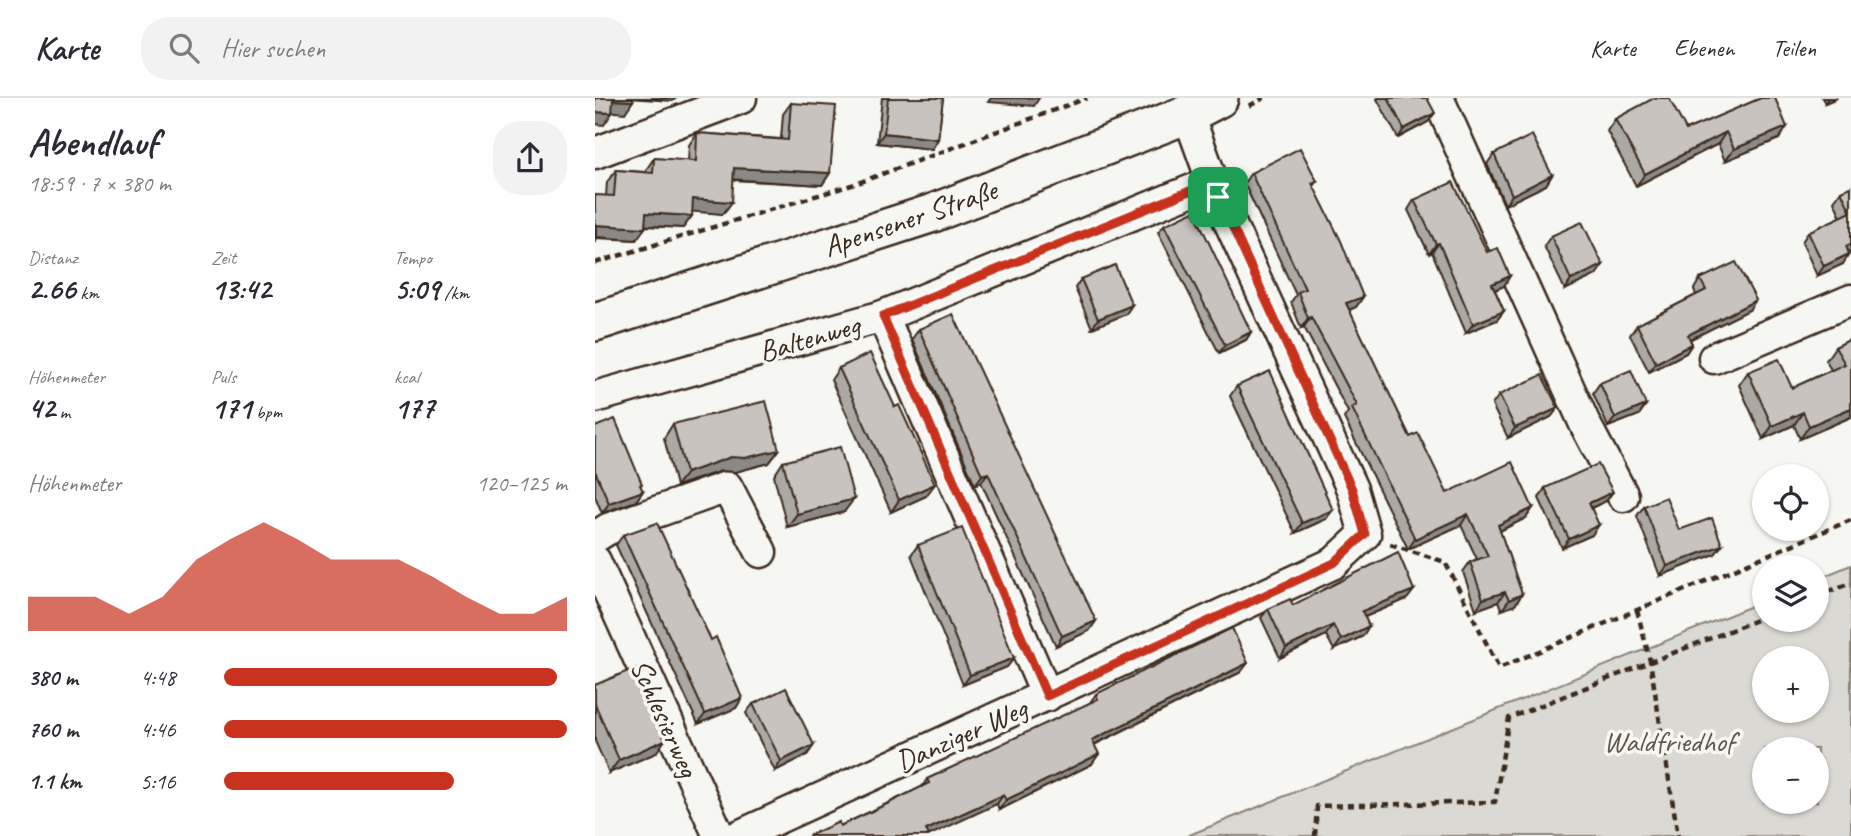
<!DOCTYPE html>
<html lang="de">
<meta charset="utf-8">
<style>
body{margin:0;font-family:Caveat,sans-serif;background:#f2f2f3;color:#2b2b33;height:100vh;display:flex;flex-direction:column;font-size:26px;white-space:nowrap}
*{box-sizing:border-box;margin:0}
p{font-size:23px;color:#7c7c81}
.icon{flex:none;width:38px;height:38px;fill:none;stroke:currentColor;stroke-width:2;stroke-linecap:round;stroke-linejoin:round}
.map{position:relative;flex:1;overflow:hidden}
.side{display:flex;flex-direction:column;background:#fff;width:595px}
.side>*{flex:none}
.buttons{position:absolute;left:1157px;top:366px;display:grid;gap:14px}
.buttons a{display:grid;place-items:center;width:77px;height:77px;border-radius:50%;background:#fff;box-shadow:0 2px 5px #0004;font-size:35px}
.pin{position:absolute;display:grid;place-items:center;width:60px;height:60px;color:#fff;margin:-30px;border-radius:14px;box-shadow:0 4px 10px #0006}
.round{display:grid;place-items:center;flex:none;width:74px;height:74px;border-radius:28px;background:#f2f2f3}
.summary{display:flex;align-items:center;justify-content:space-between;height:119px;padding:0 28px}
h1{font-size:38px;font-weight:800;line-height:52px}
.metrics{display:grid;grid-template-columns:repeat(3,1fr);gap:10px;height:119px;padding:7px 28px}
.metrics div{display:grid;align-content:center}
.metrics b{font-size:30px;font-weight:800}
.metrics small{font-size:19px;font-weight:400}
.metrics p{font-size:19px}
.chart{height:196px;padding:14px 28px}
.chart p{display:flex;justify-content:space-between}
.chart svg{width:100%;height:126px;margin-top:7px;fill:#c8321e;opacity:.7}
ul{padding:0 28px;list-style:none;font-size:23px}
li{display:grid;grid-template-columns:112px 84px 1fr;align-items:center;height:52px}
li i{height:18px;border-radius:9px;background:#c8321e}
header{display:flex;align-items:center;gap:42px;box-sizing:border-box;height:98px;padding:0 35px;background:#fff;border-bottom:2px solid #e1e1e2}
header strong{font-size:33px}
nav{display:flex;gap:38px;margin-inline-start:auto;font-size:24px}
.search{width:490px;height:63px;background:#f2f2f3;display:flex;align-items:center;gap:18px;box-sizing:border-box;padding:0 24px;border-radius:28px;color:#7c7c81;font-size:26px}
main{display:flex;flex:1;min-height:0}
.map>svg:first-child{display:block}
.green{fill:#dad9d3;stroke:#8a8278;stroke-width:2;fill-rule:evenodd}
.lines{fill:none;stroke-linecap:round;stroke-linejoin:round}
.minor-casing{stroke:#3b2a1e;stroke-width:35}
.major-casing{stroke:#3b2a1e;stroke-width:42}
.path{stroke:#3b2a1e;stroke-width:4.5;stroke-dasharray:7 5;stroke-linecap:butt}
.minor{stroke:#f6f6f2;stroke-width:30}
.major{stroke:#f6f6f2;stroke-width:37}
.wall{fill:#aca8a3;stroke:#3b2a1e;stroke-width:2}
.shaded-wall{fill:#8c8885;stroke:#3b2a1e;stroke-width:2}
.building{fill:#c8c3be;stroke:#3b2a1e;stroke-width:2}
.route-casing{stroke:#fff;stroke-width:14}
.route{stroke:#c8321e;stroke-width:9}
.labels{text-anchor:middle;stroke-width:7;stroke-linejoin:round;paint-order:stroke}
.street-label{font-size:30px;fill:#3b2a1e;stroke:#f6f6f2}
.park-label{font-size:30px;fill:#63564b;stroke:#f6f6f2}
</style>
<header>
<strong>Karte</strong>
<div class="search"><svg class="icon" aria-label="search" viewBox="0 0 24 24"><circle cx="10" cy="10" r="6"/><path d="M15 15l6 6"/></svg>Hier suchen</div>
<nav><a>Karte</a><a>Ebenen</a><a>Teilen</a></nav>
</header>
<main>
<section class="side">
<div class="summary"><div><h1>Abendlauf</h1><p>18:59 · 7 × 380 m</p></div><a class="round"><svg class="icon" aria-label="share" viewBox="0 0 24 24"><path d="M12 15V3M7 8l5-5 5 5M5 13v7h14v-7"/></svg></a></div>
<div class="metrics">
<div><p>Distanz</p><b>2.66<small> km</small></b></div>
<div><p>Zeit</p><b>13:42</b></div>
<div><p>Tempo</p><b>5:09<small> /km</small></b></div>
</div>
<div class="metrics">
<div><p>Höhenmeter</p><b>42<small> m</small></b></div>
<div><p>Puls</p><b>171<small> bpm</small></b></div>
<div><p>kcal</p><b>177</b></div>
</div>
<div class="chart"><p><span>Höhenmeter</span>120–125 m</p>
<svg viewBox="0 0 160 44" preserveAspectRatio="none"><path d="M0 44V32L10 32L20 32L30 38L40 32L50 19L60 12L70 6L80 12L90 19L100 19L110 19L120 25L130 32L140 38L150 38L160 32V44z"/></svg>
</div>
<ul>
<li><b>380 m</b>4:48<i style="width:97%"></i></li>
<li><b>760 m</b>4:46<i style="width:100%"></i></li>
<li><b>1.1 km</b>5:16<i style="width:67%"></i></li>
</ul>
</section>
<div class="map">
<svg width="1256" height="738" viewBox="0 0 1256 738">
<rect width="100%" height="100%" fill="#f6f6f2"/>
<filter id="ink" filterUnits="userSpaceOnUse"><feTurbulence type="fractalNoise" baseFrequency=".0143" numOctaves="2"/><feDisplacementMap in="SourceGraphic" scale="14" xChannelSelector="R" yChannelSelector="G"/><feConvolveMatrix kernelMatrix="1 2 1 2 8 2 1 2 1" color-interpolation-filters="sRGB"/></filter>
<g filter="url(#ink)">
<path class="green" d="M1256,467v271h-664l577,-235v19h53v-41zM1169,560h53v52h-53zM1169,651h53v53h-53z"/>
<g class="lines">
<g class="minor-casing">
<g id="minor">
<path d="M843,0l147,326 38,72"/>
<path d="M0,55l146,-55"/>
<path d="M288,218l164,380"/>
<path d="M1119,260l137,-58"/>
<path d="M0,299l288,-81 329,-134"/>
<path d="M0,439l13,-8 119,-42 34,65"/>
<path d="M0,463l124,275"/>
<path d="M144,738l595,-273 31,-29 -13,-45 -134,-292 -30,-83"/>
</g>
</g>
<g class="major-casing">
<path id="major" d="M0,224l338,-109 255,-99 31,-16"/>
</g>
<g class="path">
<path d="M654,8l15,-8"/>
<path d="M0,165l260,-79 232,-86"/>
<path d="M795,446l55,18 54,106 352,-148"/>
<path d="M1222,498l34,-13"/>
<path d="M1042,512l13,51 28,175"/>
<path d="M720,738l2,-30 178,-4 14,-84 255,-101"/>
</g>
<use href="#minor" class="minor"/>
<use href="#major" class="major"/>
</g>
<g class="wall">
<path d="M287,0h61l-5,41 -6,10 -55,-6z"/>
<path d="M783,0h49l1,24 -30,16 -21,-39z"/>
<path d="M1166,0l18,41 -54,22 -7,-17 -82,42 -29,-55 8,-12 71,11z"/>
<path d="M1227,0h15l-12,5z"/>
<path d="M196,5l39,70 -8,12 -89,-5 -10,34 -31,-3v5l-9,12 -38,-2 -9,14 -40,-2 -1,-43 11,1 1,-14 9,-12 30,2v-2l8,-12 34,3 1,-16 8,-12 84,6 2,-25z"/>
<path d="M899,56l58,21 -6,10 -41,20 -18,-41z"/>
<path d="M656,75l66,8 -4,5 50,111 -7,10 -7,3 61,127 37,56 86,15 -7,10 -26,13 22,63 -7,11 -13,5 -4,-8 -22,8 -13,-38 7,-10 7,-3 -16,-34 -53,24 -64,-131 4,-6 -44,-85 -3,1 -10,-26 5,-7 -52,-112z"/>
<path d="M1256,89l-3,65 1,2 -6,10 -26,12 -15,-34 6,-10 33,-15 -7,-16 7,-10z"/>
<path d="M819,102l90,86 -9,4 9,21 -7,9 -31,13 -34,-81 -3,2 -21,-44z"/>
<path d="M569,127l87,107 -5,8 -27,13 -61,-121z"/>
<path d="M956,138l45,39 -31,15 -21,-44z"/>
<path d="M486,181l45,35 -34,14 -17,-40z"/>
<path d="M1105,181l49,31 -59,29 2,5 -6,9 -37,19 -19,-37 7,-10 59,-30 -2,-6z"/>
<path d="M324,231l177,292 -7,10 -33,15 -75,-164 -6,3 -63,-146z"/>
<path d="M1256,241v78l-51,22 -6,-14 -31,14 -24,-54 9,-13 44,16 39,-18 -5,-10 9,-13z"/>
<path d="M244,270l87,128 -35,16 -60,-132z"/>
<path d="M1005,285l39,32 -31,12 -15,-34z"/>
<path d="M642,288l89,133 -31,14 -65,-137z"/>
<path d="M904,297l59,13 -7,9 -43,21 -16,-33z"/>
<path d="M78,326l106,26 -10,13 -34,9 -14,-1 -45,15 -12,-48z"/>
<path d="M0,329l45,59 3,5 -7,10 -34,12 -7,-17z"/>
<path d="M188,364l61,50 -57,15 -13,-51z"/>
<path d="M950,390l61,13 -15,7 1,27 -30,13 -23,-50z"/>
<path d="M1049,408l35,24 43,15 -7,9 -55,22 -23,-60z"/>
<path d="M28,437l119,163 -6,10 -38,16 -82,-179z"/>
<path d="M323,447l96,113 -7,9 -44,18 -52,-130z"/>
<path d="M819,492l-7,9 -42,18 -2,19 -29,14 -8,-15 -46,23 -19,-40 7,-9z"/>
<path d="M646,574l-147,73 -2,19 -93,46 -2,-6 -157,22 82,-39 5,-8 162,-75 7,-10z"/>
<path d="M0,587l61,68 -47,20 -14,-32z"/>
<path d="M158,606l61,41 -7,10 -32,16 -29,-58z"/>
</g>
<g class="shaded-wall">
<path d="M32,0h49l-3,3z"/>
<path d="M396,0h48l-5,8 -46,-4z"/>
<path d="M1233,0h9l-12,5z"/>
<path d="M18,2l20,1 -8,12 -20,-2z"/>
<path d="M0,14l17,1 -8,12 -9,-1z"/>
<path d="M840,15l-7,9 -30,16 6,-9z"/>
<path d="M1192,29l-8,12 -54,22 9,-12z"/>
<path d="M1131,34l-8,12 -82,42 9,-12z"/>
<path d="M289,35l54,6 -6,10 -55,-6z"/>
<path d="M139,70l96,5 -8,12 -96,-6z"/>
<path d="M957,77l-6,10 -41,20 7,-10z"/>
<path d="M98,101l39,3 -9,12 -38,-3z"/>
<path d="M51,115l46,3 -9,12 -46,-3z"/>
<path d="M2,127l48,3 -9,12 -41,-3z"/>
<path d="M844,145l-7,9 -3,2 7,-10z"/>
<path d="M1256,146v7l-12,5 7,-10z"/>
<path d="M1254,156l-6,10 -26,12 7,-10z"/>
<path d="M1008,167l-7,10 -31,15 6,-10z"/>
<path d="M915,178l-6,10 -18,7 6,-9z"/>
<path d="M768,199l-7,10 -17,7 7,-11z"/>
<path d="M1161,202l-7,10 -68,34 7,-9z"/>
<path d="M537,207l-6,9 -34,14 6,-9z"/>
<path d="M909,213l-7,9 -31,13 7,-9z"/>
<path d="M716,219l-7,10 -3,1 7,-10z"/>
<path d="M656,234l-5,8 -27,13 6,-8z"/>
<path d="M1097,246l-6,9 -37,19 7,-9z"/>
<path d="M1051,307l-7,10 -31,12 7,-9z"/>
<path d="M963,310l-7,9 -43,21 7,-10z"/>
<path d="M1256,310v9l-51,22 9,-13z"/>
<path d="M1208,314l-9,13 -31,14 9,-13z"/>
<path d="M184,352l-10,13 -34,9 -14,-1 -45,15 10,-13 45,-16z"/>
<path d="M393,375l-7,9 -6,3 7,-10z"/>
<path d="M340,386l-9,12 -35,16 8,-12z"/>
<path d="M48,393l-7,10 -34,12 7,-10z"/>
<path d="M1018,394l-7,9 -24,11 7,-9z"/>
<path d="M259,401l-10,13 -57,15 10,-13z"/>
<path d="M938,410l-7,10 -35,17 7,-10z"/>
<path d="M738,412l-7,9 -31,14 7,-10z"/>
<path d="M873,416l-7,11 -53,24 7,-10z"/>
<path d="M1004,427l-7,10 -30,13 7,-9z"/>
<path d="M1127,447l-7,9 -55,22 7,-10z"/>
<path d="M819,492l-7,9 -52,22 7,-10z"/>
<path d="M910,494l-7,10 -22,8 7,-11z"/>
<path d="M927,496l-7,11 -13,5 7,-10z"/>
<path d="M501,523l-7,10 -33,15 6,-10z"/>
<path d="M738,527l-7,10 -46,23 6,-10z"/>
<path d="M774,528l-6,10 -29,14 7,-10z"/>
<path d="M419,560l-7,9 -44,18 7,-10z"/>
<path d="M653,565l-7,9 -156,77 7,-9z"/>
<path d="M147,600l-6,10 -38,16 7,-10z"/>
<path d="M70,642l-9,13 -47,20 10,-13z"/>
<path d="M219,647l-7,10 -32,16 6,-10z"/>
<path d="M504,656l-7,10 -93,46 7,-10z"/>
<path d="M408,697l-6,9 -69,32h-5l3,-6z"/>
</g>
<g class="building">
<path d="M0,0h38v3l-20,-1 -1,13 -17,-1z"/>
<path d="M293,0h55l-5,41 -54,-6z"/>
<path d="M793,0h39l8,15 -31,16z"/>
<path d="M1059,0h15l17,32 75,-32h14l12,29 -53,22 -8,-17 -81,42 -30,-55z"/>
<path d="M196,5l45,3 -6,67 -96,-5 -2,34 -39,-3 -1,17 -46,-3 -1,15 -48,-3 -2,18v-48l19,1 2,-26 37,3 1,-15 42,3 1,-28 91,7z"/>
<path d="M937,37l20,40 -40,20 -18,-41z"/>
<path d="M705,50l17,33 -5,2 29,58 22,56 -17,6 64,134 8,-4 29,60 65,-31 21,46 -35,17 24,69 -13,6 -4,-8 -22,7 -13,-37 18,-6 -20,-42 -53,25 -63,-131 5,-3 -46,-88 -3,1 -10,-26 7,-3 -54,-116z"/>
<path d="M858,84l34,70 11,-4 12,28 -18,8 12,27 -31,13 -34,-81 -3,1 -22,-44z"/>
<path d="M1256,89v57l-5,2 3,8 -25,12 -16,-34 43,-20 -10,-21z"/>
<path d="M599,113l57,121 -26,13 -61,-120z"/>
<path d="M987,124l21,43 -32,15 -20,-44z"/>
<path d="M1141,164l20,38 -68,35 4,9 -36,19 -19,-38 69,-35 -6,-11z"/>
<path d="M520,167l17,40 -34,14 -17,-40z"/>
<path d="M358,216l143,307 -34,15 -74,-163 -6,2 -63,-146z"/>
<path d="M1256,241v69l-42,18 -6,-14 -31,14 -24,-54 31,-13 13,29 53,-24 -10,-17z"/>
<path d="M275,255l25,54 4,-2 36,79 -36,16 -60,-132z"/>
<path d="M1036,272l15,35 -31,13 -15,-35z"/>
<path d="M675,273l63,139 -31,13 -65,-137z"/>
<path d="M947,277l16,33 -43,20 -16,-33z"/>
<path d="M171,303l13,49 -34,8 -14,-1 -45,16 -13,-49z"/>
<path d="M20,321l27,65 -2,1 3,6 -34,12 -14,-32v-44z"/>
<path d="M245,349l14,52 -57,15 -14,-52z"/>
<path d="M1003,366l15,28 -24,11 10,22 -30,14 -24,-51z"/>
<path d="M1071,399l13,33 33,-12 10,27 -55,21 -23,-60z"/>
<path d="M62,425l54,117 5,-3 26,61 -37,16 -82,-179z"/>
<path d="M367,430l52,130 -44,17 -52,-130z"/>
<path d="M803,454l16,38 -52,21 7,15 -28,14 -8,-15 -47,23 -18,-39 22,-10 3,6z"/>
<path d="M637,530l16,35 -156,77 7,14 -93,46 -3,-5 -77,35 3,5 -3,1h-118l31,-14 1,4 49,-23 40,-20 -2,-4 171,-80 -2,-5z"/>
<path d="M40,570l30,72 -46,20 -24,-56v-19z"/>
<path d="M191,590l28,57 -33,16 -28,-57z"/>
</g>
</g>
<g class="lines" filter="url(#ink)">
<g class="route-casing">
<path id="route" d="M617,84l140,307 13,45 -31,29 -287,133 -164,-380z"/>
</g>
<use href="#route" class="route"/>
</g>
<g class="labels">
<g class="street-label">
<text transform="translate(315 120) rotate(-19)" y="10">Apensener Straße</text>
<text transform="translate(214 240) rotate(-16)" y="10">Baltenweg</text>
<text transform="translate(70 620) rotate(66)" y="10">Schlesierweg</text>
<text transform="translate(366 637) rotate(-24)" y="10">Danziger Weg</text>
</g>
<g class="park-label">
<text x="1074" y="653">Waldfriedhof</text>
</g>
</g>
</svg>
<div class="buttons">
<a><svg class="icon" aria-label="locate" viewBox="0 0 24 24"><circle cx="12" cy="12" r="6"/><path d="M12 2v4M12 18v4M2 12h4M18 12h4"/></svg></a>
<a><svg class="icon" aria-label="layers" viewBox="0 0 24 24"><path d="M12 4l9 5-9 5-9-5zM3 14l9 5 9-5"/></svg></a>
<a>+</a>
<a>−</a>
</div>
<div class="pin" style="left:623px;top:99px;background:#1e9e55"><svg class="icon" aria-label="arrive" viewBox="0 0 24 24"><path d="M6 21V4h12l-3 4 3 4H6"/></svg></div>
</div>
</main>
